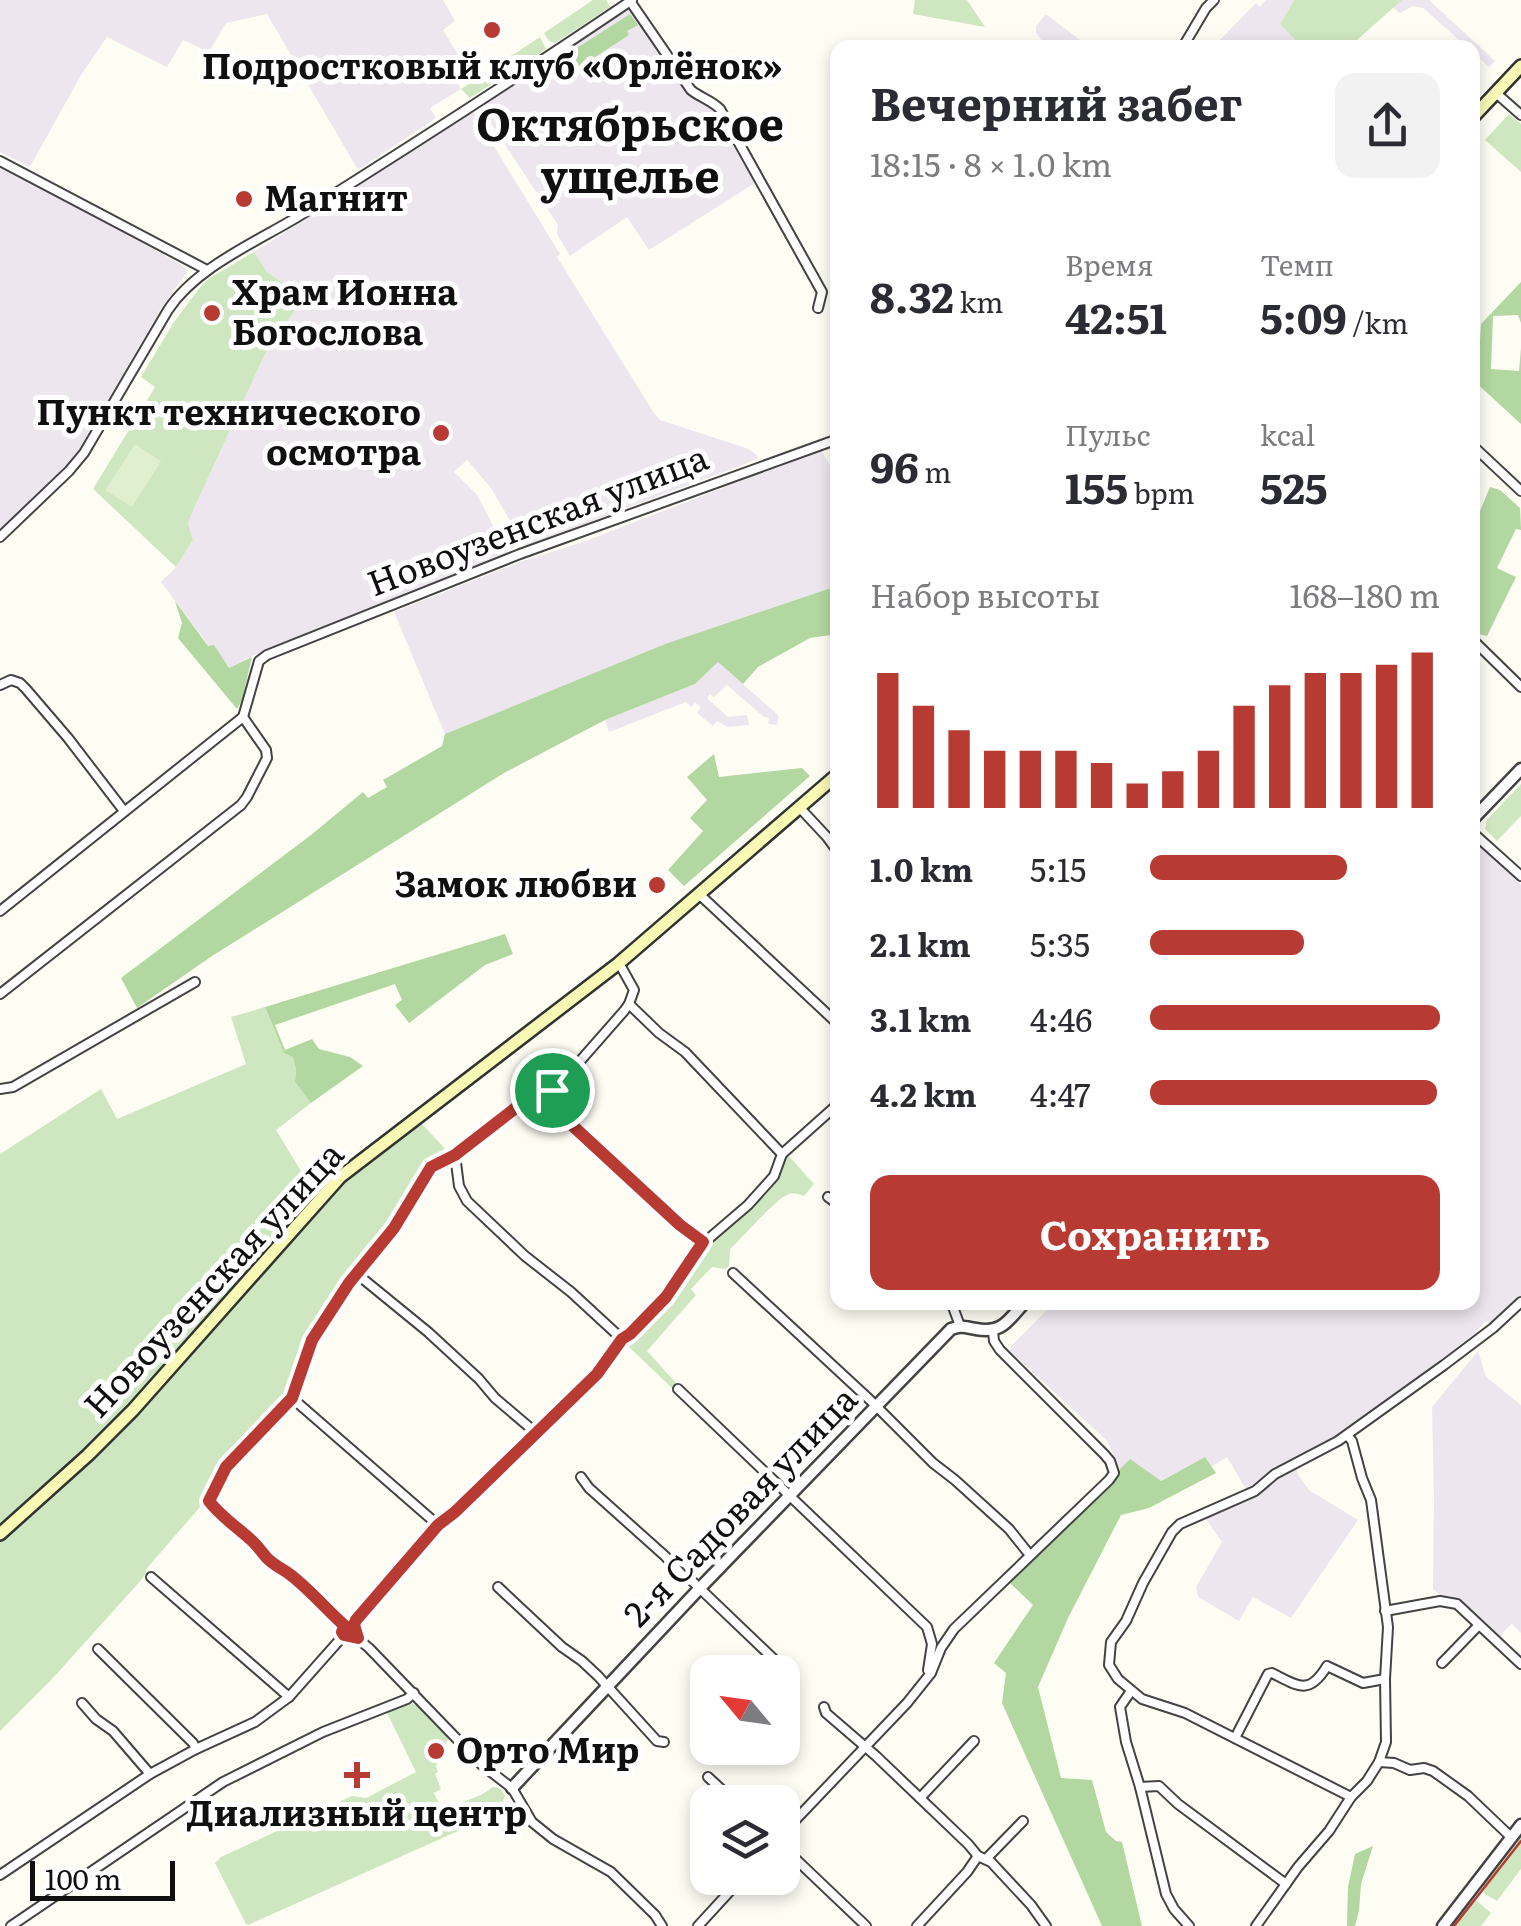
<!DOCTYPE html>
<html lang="ru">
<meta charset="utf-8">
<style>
body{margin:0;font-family:Literata,serif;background:#f2f2f3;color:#2b2b33;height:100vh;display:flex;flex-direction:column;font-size:38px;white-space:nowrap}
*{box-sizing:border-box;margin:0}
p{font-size:32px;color:#7c7c81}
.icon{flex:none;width:55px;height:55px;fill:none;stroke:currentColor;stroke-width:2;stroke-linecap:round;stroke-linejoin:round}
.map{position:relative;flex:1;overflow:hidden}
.panel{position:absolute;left:830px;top:40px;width:650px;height:1270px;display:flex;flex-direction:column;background:#fff;border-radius:20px;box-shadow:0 5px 15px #0003}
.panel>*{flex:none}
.needle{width:65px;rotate:299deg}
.fabs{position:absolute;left:690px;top:1655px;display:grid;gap:20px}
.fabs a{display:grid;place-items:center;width:110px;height:110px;border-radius:20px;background:#fff;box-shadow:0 5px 15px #0003;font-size:50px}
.scale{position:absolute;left:30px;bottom:25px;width:145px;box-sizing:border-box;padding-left:10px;border:5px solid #101010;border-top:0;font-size:28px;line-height:35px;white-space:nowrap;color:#101010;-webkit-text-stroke:8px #fff;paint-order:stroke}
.pin{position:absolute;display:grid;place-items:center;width:85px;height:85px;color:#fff;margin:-42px;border:5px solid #fff;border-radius:50%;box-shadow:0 2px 10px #0007}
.round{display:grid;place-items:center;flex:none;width:105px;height:105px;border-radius:20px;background:#f2f2f3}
.summary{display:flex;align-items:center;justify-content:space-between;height:170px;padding:0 40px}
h1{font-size:45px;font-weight:700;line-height:75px}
.metrics{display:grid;grid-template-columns:repeat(3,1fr);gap:15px;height:170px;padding:10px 40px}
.metrics div{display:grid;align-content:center}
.metrics b{font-size:42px;font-weight:700}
.metrics small{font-size:28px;font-weight:400}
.metrics p{font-size:28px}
.chart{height:280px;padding:20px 40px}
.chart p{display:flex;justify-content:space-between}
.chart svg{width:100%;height:180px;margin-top:10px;stroke:#b73b32;stroke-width:6}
.cta{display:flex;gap:20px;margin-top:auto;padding:20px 40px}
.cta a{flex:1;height:115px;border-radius:20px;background:#b73b32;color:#fff;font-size:40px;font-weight:700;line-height:115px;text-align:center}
ul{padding:0 40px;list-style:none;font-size:32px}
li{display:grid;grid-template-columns:160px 120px 1fr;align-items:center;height:75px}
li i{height:25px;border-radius:12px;background:#b73b32}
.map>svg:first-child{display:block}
.industrial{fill:#eee6ee}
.green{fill:#cfe7c0}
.forest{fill:#b2d7a0}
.pitch{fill:#e1efd1}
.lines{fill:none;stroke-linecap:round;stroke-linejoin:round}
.minor-casing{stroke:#434343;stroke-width:12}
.tertiary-casing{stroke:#434343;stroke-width:15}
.secondary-casing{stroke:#323232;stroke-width:16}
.minor{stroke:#fff;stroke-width:8}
.tertiary{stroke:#fff;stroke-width:10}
.secondary{stroke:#f8f9b5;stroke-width:11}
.tram{stroke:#b73b32;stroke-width:2.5}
.route-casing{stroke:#fff;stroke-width:20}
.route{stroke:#b73b32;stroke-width:12}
.poi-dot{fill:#b73b32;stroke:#fff;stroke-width:4}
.labels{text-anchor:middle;stroke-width:10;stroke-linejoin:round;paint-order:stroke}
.poi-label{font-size:35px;font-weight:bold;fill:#101010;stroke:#fff;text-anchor:start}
.street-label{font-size:35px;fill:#101010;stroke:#fff}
.district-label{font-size:45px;font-weight:bold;fill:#101010;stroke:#fff}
</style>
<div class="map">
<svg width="1521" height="1926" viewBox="0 0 1521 1926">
<rect width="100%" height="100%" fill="#fefdf4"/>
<g class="industrial">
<path d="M0,0h443l12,21 -12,9 28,46 -13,8 3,5 -31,19 6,10 -78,52 -91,-156 -41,9 -17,29 -26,-12 -16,27 -60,-30 -26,38 -51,92 -30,-15z"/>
<path d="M1266,0h28l-14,24 22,23 -90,1 44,-45 4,4z"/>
<path d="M1402,0h27l66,61 -6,6 -16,-15 -1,-4 -5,-1 -44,-39 -10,-2 -13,7 -8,-6z"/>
<path d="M629,8l55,81 11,12 16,7 44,75 -106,67 -22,-33 -57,39 -13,-22 1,-9 -78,-118z"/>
<path d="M1046,14l43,33h-42l-11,-14v-7z"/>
<path d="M473,112l87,142 -3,3 97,156 6,7 89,29 9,7v3l-233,87 -34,-58 -24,-28 -13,12 23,23 31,58 -256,103 -23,12 -15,-22h-5l-48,-64 15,-15 17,-27 -5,-17 4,-10 73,-159 39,-57 -37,-25 -13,-20z"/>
<path d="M0,168l18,7 166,91 3,6 -25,35 -84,144 -13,16 -65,63z"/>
<path d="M821,450l16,28v108l-172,58 -220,90 -51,-122 126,-50 63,-20z"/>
<path d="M718,662l61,54 -2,9 -9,-1 1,-6 -5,-1 -37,-32 -13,12 -4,-3 -3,4 21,19 19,-2 2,10 -22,2 -10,-6 -4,5 -16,-13 4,-6 -6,-4 -4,4 -5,-5 -77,30 -4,-12 90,-36z"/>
<path d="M1473,842l5,2 43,41v411l-30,29 -5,-4 -12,13 -65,50 -74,55 -63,31 -26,19 -19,-32 -16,10 -6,-10 -45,24 -29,-21 -11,9 -13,-28 -97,-90 1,-5 43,-43 418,-1z"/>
<path d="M1478,1351l8,26 35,28v228l-9,-9 -8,7 -4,8 -26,-21 -15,-18 -9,-4 -10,-1 -7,-6 1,-91 -2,-91z"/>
<path d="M1296,1467l3,9 10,14 49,30 -67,98 -38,-21 -14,24 -41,-24 -2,-10 26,-45 -18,-26 54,-20 21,-18z"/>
</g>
<g class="green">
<path d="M593,0h13l4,7 -55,36 -6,-2 -5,-8z"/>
<path d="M915,0h52l18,27 -72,-13z"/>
<path d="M1294,0h108l-54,48 -46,-1 -22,-23z"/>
<path d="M540,37l6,12 -76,49 -9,-9z"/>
<path d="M1509,114l12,10v48l-36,-32z"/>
<path d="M254,252l13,20 37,25 -39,57 -73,159 -4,10 5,17 -17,27 -83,-78 62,-102 -14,-10 33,-55 27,-36 7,-7z"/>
<path d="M1521,784v32l-24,25 -12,-12 2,-9z"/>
<path d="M265,1007l19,46 9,3 3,14 -1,12 16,21 -35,27 28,46 15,15 -190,216 -129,120v-373l101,-65 16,30 129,-55 -15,-47z"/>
<path d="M420,1122l31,33 -12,3 -16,12 -40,66 -38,44 -32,52 -27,67 -64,67 -15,31 -7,3v7l-52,60 -5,11 -90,100 -53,53v-188l120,-109 223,-252z"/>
<path d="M787,1154l27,30 -10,12c-6,-2 -11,-4 -17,-1 -12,5 -46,44 -57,54l-1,17 -4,3 -13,-2 -21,22 5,6 -49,56 30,33 -1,8 -52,-50 8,-6 71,-90 48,-40 28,-28z"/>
<path d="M410,1702l12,7 27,28 -13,29 2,6 -3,2 6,15 -7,4 8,17c17,-9 37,-11 51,-23l8,2 4,7 -6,13 -14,10 -237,106 -2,-1 -31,-61 6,-6 131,-61 14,2 50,-26 -30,-61z"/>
<path d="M1521,1834v35l-24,32 -12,-7 -3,-9z"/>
<path d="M1470,1900l8,2 13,11 -10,13h-34z"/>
</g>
<g class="forest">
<path d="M630,14l8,11 -11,6 2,4 -65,42 -9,-15z"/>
<path d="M1521,282v41l-3,-8 -25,1 -2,53 28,2 2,-23v76l-49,-45 1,-14 6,-8 2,-33z"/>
<path d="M1490,487l10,3 20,18 1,22 -5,-1 -19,39 19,9 -29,59 -9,-2 -5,-13 4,-6 -4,-5v-82z"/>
<path d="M837,586v48l-27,4 -52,29 -15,17 -25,-22 -23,22 -90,36 -101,53 -292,183 -75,52 -16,-30 190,-143 52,-43 5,6 19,-11 -4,-7 59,-34 3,-12 220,-90z"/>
<path d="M175,601l33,45 6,-1 15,23 23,-11 -10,43 -5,9 -59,-71 4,-15z"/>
<path d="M714,754l5,23 83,-9 8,8 -126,110 -16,-16 35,-39 -13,-13 17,-18 -20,-23z"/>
<path d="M505,934l8,20 -28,11 -76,58 -14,-18 7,-5 -7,-16 -120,41 10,25 27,-11 7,10 31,8 13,9 -52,37 -16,-21 1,-12 -3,-13 -9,-4 -19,-46z"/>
<path d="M1205,1457l11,16 -67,35 -28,7 -53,103 -30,69 23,91 31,2 14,52 10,9 6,1 20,84h-40l-100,-223 4,-30 -12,-10 39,-58 -24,-23 16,-19 88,-80 7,-14 10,-10 31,22z"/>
<path d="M1373,1846l-12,38 -2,27 -4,15h-8l1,-39 7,-33z"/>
</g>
<path class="pitch" d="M135,444l26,17 -29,46 -27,-17z"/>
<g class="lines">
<g class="minor-casing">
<g id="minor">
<path d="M630,1l61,89c10,8 20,10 29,19l102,183 -4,16"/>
<path d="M1184,45l22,-37 8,-8"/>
<path d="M1496,93l25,22"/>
<path d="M0,161l207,109"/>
<path d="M1472,445l49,46"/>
<path d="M0,537l69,-66 15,-18 84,-143c29,-44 91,-69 136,-97 110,-69 220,-140 328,-213"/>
<path d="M1472,639l49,48"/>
<path d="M0,685l11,-5 9,3 6,6 42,49 56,73"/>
<path d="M243,717l16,-56 8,-6 253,-101 318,-115"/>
<path d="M799,807l28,30 11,15"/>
<path d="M1472,832l49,44"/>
<path d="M699,894l139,130"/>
<path d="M0,911l243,-194"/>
<path d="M0,994l241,-189 6,-8 20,-39 -1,-8 -23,-33"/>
<path d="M629,1004l30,29 26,19 97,102"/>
<path d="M0,1089l13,-2 182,-105"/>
<path d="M552,1090l-1,14 10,11 119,110 23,17"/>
<path d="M455,1155l4,31 8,15 58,55 46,36 51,47"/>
<path d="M828,1197l10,7"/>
<path d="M733,1273l137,127 63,63 22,17 54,49 20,25"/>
<path d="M357,1274l71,58 51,47 16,19 40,34"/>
<path d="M948,1302l5,5 7,19"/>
<path d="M678,1389l249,238 5,17 -4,26"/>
<path d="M292,1398l146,127"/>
<path d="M581,1477l8,11 76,68 18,20 8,4 90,86"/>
<path d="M151,1577l138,120"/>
<path d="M498,1587l64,60 20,14 16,15 59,65 7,1"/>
<path d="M1385,1611l55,-10 17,3 64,60"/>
<path d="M345,1627l-57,-55c-18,-7 -29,-24 -43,-37 -12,-12 -26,-20 -36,-34l17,-34 66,-69 20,-58 37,-57 45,-55 37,-61 24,-12 76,-58c9,-5 19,-6 28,-12l65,-74 5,-7 5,-14 -15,-27"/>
<path d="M344,1635l13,3 12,10 113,117 30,23 20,34 21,17 58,33 44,43 7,11"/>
<path d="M98,1649l95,94 3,6"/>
<path d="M1442,1663l37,-38"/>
<path d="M1131,1691l-11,16 6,35 14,45 26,107 8,15 15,17"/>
<path d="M82,1703l14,16 17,12 37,43"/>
<path d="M824,1707l2,6 50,43 92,88 10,12 13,6 40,43 15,21"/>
<path d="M1235,1738l33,-64 4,-1c26,13 37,23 55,-7l36,17 22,-4"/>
<path d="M1379,1762l15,1 16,7 14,-2 9,3 35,25 44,42"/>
<path d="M708,1777l27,25"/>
<path d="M1140,1787l19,-1 19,18 108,80"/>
<path d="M1351,1797l-166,-84 -43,-14 -24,-20 -9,-14 2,-23 15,-21 17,-38 29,-51 8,-8 75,-33 20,-17 63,-33 106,-76 49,-37 28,-26"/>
<path d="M920,1798l54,-57"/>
<path d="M782,1834l125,-131 24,-30 10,-25 13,-19 155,-149 5,-7 -4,-12 -6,-7 -104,-104 -6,-9 -1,-10"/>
<path d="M782,1846l84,80"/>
<path d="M986,1859l37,-38"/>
<path d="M0,1875l150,-101 46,-25 59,-27 34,-25 55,-62 1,-8 8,-2 85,-100 17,-13 80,-80 62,-58 25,-35 8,-5 36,-37 33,-50 49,-42 26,-29 8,-22 56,-50"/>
<path d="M11,1926l212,-144 100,-50 84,-33 7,-6"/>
<path d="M698,1926l44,-48"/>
<path d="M917,1926l50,-54 11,-16"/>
<path d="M1256,1926l42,-59 31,-36 22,-34 16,-16 12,-19 7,-20 -1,-63 3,-52 -17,-127 -9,-22 -10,-37 -5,-6"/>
</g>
</g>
<g class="tertiary-casing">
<g id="tertiary">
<path d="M1472,820l49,-51"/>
<path d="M512,1788l187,-199 252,-260c10,-4 14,-2 25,0 27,5 32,-9 49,-27"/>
<path d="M1443,1926l78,-101"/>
</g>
</g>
<g class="secondary-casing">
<g id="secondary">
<path d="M1472,118l49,-52"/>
<path d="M0,1534l88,-79 45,-45 207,-233 279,-214 219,-189"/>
</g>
</g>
<use href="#minor" class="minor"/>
<use href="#tertiary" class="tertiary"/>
<use href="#secondary" class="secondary"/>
<path class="tram" d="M1454,1926l67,-85"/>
</g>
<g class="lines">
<g class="route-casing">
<path id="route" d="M552,1090l-2,14 11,11 119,110 23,17 -37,55 -36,37 -8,5 -25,35 -142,138 -17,13 -82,95 -2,5 4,13 -14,-3 -2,-3 3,-6c-18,-16 -34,-35 -53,-50 -8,-7 -18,-10 -26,-19 -5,-6 -9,-12 -16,-18 -14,-13 -30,-23 -41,-38l17,-34 66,-69 20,-58 37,-57 45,-55 37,-61 24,-12 76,-59 12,-5z"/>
</g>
<use href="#route" class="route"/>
</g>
<g class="poi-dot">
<circle cx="492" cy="30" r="10"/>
<circle cx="244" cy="199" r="10"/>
<circle cx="212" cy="313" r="10"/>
<circle cx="441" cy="433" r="10"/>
<circle cx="657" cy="885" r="10"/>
<circle cx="436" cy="1751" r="10"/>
<path d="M352 1760h10v10h10v10h-10v10h-10v-10h-10v-10h10z"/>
</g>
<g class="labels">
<g class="poi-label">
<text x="492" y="79" text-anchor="middle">Подростковый клуб «Орлёнок»</text>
<text x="264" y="211">Магнит</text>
<text x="232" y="305">Храм Ионна<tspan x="232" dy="40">Богослова</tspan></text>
<text x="421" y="425" text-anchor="end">Пункт технического<tspan x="421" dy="40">осмотра</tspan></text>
<text x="637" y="897" text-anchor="end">Замок любви</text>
<text x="456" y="1763">Орто Мир</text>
<text x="357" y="1826" text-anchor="middle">Диализный центр</text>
</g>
<g class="street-label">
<text transform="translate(538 521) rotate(-21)" y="12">Новоузенская улица</text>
<text transform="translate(214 1280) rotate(-47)" y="12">Новоузенская улица</text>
<text transform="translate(741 1507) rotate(-46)" y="12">2-я Садовая улица</text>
</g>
<g class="district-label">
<text x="630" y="141">Октябрьское<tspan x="630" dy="52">ущелье</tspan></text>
</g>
</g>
</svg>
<div class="fabs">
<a><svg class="needle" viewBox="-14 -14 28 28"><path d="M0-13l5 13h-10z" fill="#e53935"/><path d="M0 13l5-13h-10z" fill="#7c7c81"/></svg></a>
<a><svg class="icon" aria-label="layers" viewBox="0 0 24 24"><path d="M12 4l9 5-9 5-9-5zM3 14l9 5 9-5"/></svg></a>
</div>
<div class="scale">100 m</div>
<div class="pin" style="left:552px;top:1090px;background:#1e9e55"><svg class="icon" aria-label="arrive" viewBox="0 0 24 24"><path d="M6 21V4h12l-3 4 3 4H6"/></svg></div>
<section class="panel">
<div class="summary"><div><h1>Вечерний забег</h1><p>18:15 · 8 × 1.0 km</p></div><a class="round"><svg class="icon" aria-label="share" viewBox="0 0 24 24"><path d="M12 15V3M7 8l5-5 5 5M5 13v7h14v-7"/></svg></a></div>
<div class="metrics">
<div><b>8.32<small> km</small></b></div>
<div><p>Время</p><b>42:51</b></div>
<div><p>Темп</p><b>5:09<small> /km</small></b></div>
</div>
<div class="metrics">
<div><b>96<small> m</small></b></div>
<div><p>Пульс</p><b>155<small> bpm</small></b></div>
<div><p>kcal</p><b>525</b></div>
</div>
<div class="chart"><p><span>Набор высоты</span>168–180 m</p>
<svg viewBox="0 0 160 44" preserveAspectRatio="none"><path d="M5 44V11M15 44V19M25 44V25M35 44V30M45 44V30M55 44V30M65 44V33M75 44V38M85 44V35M95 44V30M105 44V19M115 44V14M125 44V11M135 44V11M145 44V9M155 44V6"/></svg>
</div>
<ul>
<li><b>1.0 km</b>5:15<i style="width:68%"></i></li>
<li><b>2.1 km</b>5:35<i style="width:53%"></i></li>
<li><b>3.1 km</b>4:46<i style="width:100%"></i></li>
<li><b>4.2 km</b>4:47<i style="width:99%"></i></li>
</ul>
<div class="cta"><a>Сохранить</a></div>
</section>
</div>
